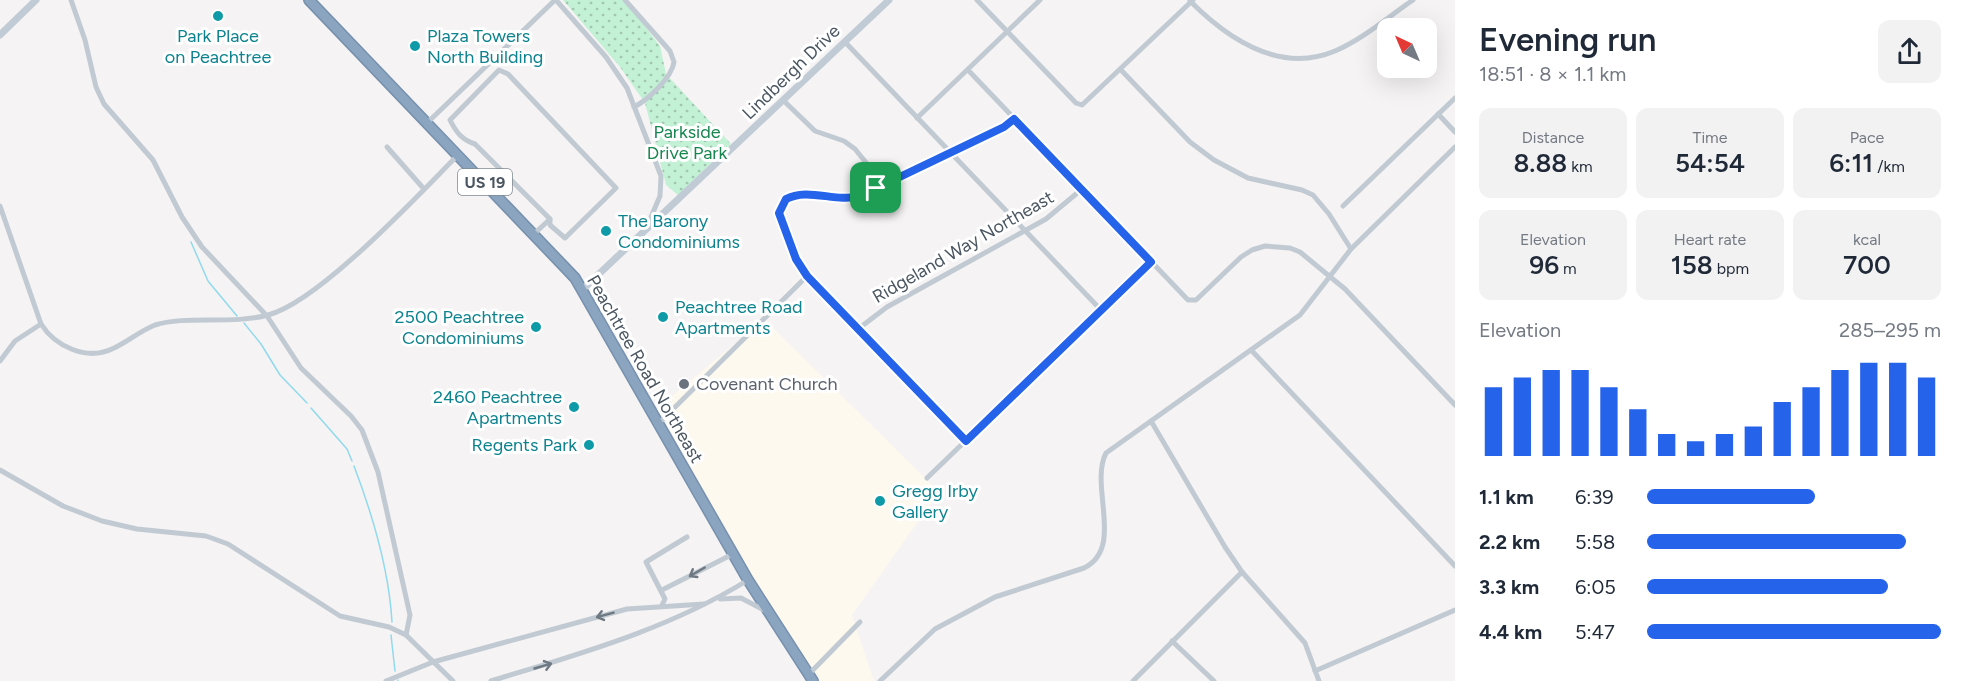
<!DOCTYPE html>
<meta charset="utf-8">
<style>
body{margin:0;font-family:Figtree,sans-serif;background:#f2f2f3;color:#1f2937;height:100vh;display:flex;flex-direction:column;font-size:22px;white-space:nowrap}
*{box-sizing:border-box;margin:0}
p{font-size:20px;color:#747a83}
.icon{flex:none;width:33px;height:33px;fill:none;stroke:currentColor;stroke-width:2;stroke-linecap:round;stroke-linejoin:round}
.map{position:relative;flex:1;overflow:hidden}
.drawer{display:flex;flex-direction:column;background:#fff;width:510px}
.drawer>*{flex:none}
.needle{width:39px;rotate:316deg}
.fabs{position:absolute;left:1377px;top:18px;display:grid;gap:12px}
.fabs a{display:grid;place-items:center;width:60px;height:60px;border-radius:12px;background:#fff;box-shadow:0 6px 24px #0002;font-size:30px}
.pin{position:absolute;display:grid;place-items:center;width:51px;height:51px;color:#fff;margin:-26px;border-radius:12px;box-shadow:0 3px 9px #0006}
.round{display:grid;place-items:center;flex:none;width:63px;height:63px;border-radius:12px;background:#f2f2f3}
.overview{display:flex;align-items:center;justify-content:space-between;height:102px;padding:0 24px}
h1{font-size:33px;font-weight:600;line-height:45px}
.stats{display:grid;grid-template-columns:repeat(3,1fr);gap:9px;height:102px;padding:6px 24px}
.stats div{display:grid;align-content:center;border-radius:12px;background:#f2f2f3;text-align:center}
.stats b{font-size:26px;font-weight:600}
.stats small{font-size:16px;font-weight:400}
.stats p{font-size:16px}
.chart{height:168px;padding:12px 24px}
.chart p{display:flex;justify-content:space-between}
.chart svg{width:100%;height:108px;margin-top:6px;stroke:#2563eb;stroke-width:6}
ul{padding:0 24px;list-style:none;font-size:20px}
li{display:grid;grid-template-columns:96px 72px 1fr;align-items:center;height:45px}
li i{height:15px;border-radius:8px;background:#2563eb}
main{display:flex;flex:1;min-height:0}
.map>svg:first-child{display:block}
.commercial{fill:#fdf9ef}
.park{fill:url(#park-dots)}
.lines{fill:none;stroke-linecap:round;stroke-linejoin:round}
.stream{stroke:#90daee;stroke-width:1.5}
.highway-casing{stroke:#7690ad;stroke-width:12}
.street{stroke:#c1cad2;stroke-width:5}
.secondary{stroke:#c1cbd6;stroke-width:7}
.highway{stroke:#8ba5c1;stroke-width:9}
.oneway{stroke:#6e7983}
.route-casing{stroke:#fff;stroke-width:12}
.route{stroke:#2563eb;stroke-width:8}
.culture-dot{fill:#0f9aa8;stroke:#fff;stroke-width:2}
.worship-dot{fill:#6b7280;stroke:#fff;stroke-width:2}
.labels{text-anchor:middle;stroke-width:6;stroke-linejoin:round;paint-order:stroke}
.shield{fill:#fff;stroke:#808990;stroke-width:1.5}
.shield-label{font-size:16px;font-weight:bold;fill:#4a5661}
.culture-label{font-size:18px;fill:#0d838f;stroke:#fff;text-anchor:start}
.street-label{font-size:18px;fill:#4a5661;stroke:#fff}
.park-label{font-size:18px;fill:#17864f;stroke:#fff}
.worship-label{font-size:18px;fill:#5b616d;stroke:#fff;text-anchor:start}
</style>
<main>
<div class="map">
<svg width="1455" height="681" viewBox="0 0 1455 681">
<defs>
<pattern id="park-dots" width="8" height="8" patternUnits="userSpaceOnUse" patternTransform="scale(1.5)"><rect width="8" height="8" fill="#c3f1d5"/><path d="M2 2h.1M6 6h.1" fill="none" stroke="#a0c6b0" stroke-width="1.8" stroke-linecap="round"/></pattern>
</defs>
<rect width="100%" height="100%" fill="#f5f3f3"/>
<path class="commercial" d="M764,319l175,173 -87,123 22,66h-65l-156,-269z"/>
<path class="park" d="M563,0h62l35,46 6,28 65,70 -53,51 -12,-10 -21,-82 -25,-36z"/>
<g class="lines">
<g class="stream">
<path d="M191,242l17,39 29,35"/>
<path d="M244,323l17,21 19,31 27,28"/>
<path d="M311,408l36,41 5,12"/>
<path d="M354,466c19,50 35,103 38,156"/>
<path d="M391,635l4,36"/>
<path d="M398,680v1"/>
</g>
<g class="highway-casing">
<path id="highway" d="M309,0l266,278 173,302 65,101"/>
</g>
<g class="street">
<path d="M71,0l14,40 11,47 8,17 49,56 29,57 20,30 65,69 34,52 50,48 11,14 16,42 32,143 -4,20"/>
<path d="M556,0l50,57 21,31 34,88 -1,20 -9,21v8"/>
<path d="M625,0l45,51 4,11c-2,15 -26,38 -40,45"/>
<path d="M977,0l99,103 6,2 111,-105"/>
<path d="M1190,1c38,38 90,73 145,50 28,-12 53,-34 78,-51"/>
<path d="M845,42l256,268"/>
<path d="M499,70l9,4 108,114 -51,50 -15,-13v-6l-75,-75c-13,-4 -19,-12 -25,-24z"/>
<path d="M968,70l220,230h8l45,-43 11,-7 13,-4 25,2 10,4 45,37 110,116"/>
<path d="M1121,70l69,72 24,18 34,18 54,12 11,5 16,19 22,35"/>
<path d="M784,101l31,30 29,10 11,8 13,16 8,23"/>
<path d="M1438,114l17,18"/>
<path d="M917,118l123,-118"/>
<path d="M427,123l128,-123"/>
<path d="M387,147l37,42"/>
<path d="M0,206l41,118c14,22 45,37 71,25 15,-7 28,-18 43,-24 31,-10 77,0 113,-10 51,-13 150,-120 190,-160"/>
<path d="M1343,206l112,-108"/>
<path d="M534,234l16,-15"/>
<path d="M858,329l29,-22 159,-88 36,-30"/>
<path d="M1252,351l203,215"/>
<path d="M0,361l15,-20 26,-17"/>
<path d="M1151,421l74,126 17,25 63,71 14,38"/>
<path d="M657,425l150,-149"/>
<path d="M966,441l-159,-165c-13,-18 -39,-58 -21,-77 22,-12 50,4 73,-3l145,-69 10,-8"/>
<path d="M0,470l63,36 39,15 35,8 69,7 22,8 112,72 49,11 17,8 47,46"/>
<path d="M927,478l224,-216"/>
<path d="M662,590l71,-36"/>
<path d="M720,599l21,-1 23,12"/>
<path d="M662,605l3,-6 -19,-37 41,-25"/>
<path d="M1172,641l42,40"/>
<path d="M1315,671l140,-61"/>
<path d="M809,674l51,-52"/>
<path d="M386,681l47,-19 194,-53 77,-5"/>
<path d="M491,681c88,-27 178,-52 257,-101"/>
<path d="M880,681l55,-52 60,-32 89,-29c41,-20 5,-82 22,-115l194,-138 51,-66 104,-102"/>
<path d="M1133,681l109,-109"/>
</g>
<g class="secondary">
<path d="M0,35l36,-35"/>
<path d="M583,289l306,-289"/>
</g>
<use href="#highway" class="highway"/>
</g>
<defs><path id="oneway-shaft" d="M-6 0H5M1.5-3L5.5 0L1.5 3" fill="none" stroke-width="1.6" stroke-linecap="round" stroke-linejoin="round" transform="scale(1.5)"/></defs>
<g class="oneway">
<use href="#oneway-shaft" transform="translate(697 572) rotate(150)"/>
<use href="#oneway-shaft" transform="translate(605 615) rotate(165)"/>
<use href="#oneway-shaft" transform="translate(543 666) rotate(-16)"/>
</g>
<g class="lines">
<g class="route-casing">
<path id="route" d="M1014,119l137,143 -185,179 -159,-165 -11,-17 -17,-46 7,-14c22,-12 50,4 74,-3l144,-69z"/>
</g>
<use href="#route" class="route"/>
</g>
<g class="culture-dot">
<circle cx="218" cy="16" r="6"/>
<circle cx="415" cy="46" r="6"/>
<circle cx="606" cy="231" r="6"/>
<circle cx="663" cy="317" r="6"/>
<circle cx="536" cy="327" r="6"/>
<circle cx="574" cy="407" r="6"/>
<circle cx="589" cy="445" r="6"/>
<circle cx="880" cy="501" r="6"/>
</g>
<circle class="worship-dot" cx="684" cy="384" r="6"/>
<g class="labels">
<rect class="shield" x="458" y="169" width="54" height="26" rx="4.5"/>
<g class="shield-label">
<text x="485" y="188">US 19</text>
</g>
<g class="culture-label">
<text x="218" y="42" text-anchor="middle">Park Place<tspan x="218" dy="21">on Peachtree</tspan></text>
<text x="427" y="42">Plaza Towers<tspan x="427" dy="21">North Building</tspan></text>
<text x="618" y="227">The Barony<tspan x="618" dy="21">Condominiums</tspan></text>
<text x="675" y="313">Peachtree Road<tspan x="675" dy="21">Apartments</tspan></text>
<text x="524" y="323" text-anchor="end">2500 Peachtree<tspan x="524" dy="21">Condominiums</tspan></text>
<text x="562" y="403" text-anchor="end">2460 Peachtree<tspan x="562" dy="21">Apartments</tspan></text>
<text x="577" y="451" text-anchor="end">Regents Park</text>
<text x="892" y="497">Gregg Irby<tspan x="892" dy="21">Gallery</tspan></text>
</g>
<g class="street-label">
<text transform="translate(791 72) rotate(-44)" y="6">Lindbergh Drive</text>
<text transform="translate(963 247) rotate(-30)" y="6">Ridgeland Way Northeast</text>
<text transform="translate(645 369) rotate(60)" y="6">Peachtree Road Northeast</text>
</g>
<g class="park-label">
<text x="687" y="138">Parkside<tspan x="687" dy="21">Drive Park</tspan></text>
</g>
<g class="worship-label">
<text x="696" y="390">Covenant Church</text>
</g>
</g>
</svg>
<div class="fabs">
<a><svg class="needle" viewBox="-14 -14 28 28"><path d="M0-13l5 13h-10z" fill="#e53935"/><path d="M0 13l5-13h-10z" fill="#747a83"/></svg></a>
</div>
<div class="pin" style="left:876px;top:188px;background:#1e9e55"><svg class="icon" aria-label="arrive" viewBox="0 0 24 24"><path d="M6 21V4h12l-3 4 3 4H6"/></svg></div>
</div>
<section class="drawer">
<div class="overview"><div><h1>Evening run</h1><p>18:51 · 8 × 1.1 km</p></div><a class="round"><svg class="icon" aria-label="share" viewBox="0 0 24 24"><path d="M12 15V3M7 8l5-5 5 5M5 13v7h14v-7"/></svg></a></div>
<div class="stats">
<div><p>Distance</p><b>8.88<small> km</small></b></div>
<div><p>Time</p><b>54:54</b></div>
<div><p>Pace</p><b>6:11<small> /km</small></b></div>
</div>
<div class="stats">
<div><p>Elevation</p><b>96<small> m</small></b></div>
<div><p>Heart rate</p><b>158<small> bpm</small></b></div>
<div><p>kcal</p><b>700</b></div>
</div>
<div class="chart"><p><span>Elevation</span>285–295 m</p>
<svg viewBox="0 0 160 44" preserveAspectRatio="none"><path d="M5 44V16M15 44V12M25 44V9M35 44V9M45 44V16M55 44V25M65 44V35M75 44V38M85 44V35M95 44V32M105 44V22M115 44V16M125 44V9M135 44V6M145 44V6M155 44V12"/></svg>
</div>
<ul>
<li><b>1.1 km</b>6:39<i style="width:57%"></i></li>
<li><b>2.2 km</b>5:58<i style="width:88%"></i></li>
<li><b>3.3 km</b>6:05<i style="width:82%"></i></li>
<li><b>4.4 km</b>5:47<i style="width:100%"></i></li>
</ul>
</section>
</main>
